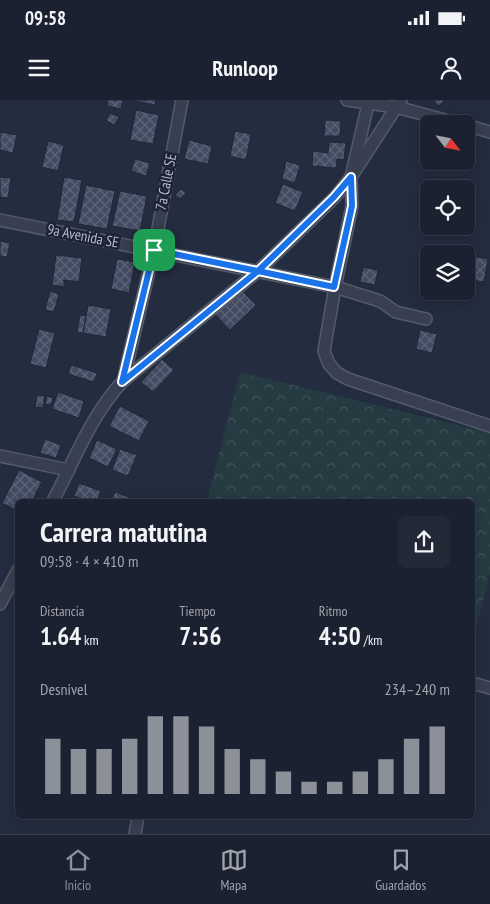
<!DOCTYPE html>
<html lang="es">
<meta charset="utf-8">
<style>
body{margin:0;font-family:"PT Sans Narrow",sans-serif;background:#242938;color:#f1f3f6;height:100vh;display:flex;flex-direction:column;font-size:19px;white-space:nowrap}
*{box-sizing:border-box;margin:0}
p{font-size:16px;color:#a0a3ab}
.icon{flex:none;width:28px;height:28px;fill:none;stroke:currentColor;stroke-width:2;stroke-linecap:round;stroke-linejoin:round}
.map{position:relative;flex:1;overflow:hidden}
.side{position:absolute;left:15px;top:399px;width:460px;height:320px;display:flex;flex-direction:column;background:#1b2130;border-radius:8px;box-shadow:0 2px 12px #0003,0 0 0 1px #393e4c}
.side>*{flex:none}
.needle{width:32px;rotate:122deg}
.tools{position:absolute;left:420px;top:15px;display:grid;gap:10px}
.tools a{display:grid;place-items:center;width:55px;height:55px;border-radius:8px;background:#1b2130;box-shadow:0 2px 12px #0003,0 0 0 1px #393e4c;font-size:25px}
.pin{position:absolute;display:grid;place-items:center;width:42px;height:42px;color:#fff;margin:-21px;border-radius:10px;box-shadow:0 2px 8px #0006}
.round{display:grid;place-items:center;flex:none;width:52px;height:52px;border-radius:8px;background:#242938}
.overview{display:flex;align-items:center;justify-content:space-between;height:85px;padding:0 25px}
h1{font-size:28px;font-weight:700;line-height:38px}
.figures{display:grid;grid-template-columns:repeat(3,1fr);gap:8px;height:85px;padding:5px 25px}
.figures div{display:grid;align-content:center}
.figures b{font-size:25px;font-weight:700}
.figures small{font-size:14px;font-weight:400}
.figures p{font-size:14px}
.chart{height:140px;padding:10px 25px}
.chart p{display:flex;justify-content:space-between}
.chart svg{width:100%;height:90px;margin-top:5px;stroke:#8c9099;stroke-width:6}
.status{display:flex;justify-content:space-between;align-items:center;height:35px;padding:0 25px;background:#1b2130;direction:ltr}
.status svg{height:14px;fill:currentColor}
header{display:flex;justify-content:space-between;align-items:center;height:65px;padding:0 25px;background:#1b2130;font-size:22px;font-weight:700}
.tab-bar{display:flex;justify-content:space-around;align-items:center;height:70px;border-top:1px solid #393e4c;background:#1b2130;font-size:14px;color:#a0a3ab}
.tab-bar a{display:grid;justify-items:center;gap:2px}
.tab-bar .on{color:#8c9099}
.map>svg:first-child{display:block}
.park{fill:url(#park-crowns)}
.building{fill:url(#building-cross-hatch);stroke:#1f2537}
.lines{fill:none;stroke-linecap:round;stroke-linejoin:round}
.street-casing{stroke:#535a6a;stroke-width:14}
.street{stroke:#383f50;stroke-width:11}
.route-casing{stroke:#fff;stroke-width:10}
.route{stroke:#1a73e8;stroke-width:6}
.labels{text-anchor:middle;stroke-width:5;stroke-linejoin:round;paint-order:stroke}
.street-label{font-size:15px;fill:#b5baca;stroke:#1d2335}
</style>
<div class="status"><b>09:58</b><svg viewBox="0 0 49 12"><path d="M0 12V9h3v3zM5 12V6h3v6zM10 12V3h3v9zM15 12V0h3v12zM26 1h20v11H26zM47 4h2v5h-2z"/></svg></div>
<header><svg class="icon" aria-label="menu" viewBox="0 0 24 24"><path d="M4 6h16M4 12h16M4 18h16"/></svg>Runloop<svg class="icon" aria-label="person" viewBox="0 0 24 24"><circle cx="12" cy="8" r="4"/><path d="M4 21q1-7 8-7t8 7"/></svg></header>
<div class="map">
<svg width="490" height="734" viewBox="0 0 490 734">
<defs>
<pattern id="park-crowns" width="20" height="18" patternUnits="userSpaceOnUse" patternTransform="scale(1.25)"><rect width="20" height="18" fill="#263a41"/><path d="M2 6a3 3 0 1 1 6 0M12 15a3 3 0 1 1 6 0" fill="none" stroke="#43545b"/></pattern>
<pattern id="building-cross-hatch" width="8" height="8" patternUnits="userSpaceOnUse" patternTransform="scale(1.25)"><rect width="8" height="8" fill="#434b62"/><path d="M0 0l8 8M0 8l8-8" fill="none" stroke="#5c6377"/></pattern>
</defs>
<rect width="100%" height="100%" fill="#242c40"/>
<path class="park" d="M240,272l250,61v140l-17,66 -1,-138h-265z"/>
<g class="building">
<path d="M108,0h15l-2,9 -14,-3z"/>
<path d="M131,0h25l-1,5z"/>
<path d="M433,0h12l-6,6z"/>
<path d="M136,10l23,5 -6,29 -23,-4z"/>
<path d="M110,13l9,4 -4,8 -9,-4z"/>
<path d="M325,20l16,1 -1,15h-16z"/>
<path d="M235,31l16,3 -5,26 -16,-4z"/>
<path d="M0,32l17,3 -4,18 -13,-3z"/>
<path d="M189,40l23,6 -4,18 -24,-5z"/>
<path d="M48,41l16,4 -6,26 -16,-4z"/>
<path d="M329,42l17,1 -2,17 -7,-1 -1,9 -24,-2 1,-15 15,2z"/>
<path d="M135,59l15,4 -4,13 -15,-5z"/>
<path d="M286,61l14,4 -5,18 -13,-4z"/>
<path d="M0,77l11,1 -3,20 -8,-1z"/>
<path d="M64,77l18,3 -8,42 -17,-2z"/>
<path d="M283,84l20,8 -8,19 -20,-8z"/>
<path d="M86,85l29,6 -8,38 -29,-5z"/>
<path d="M181,89l5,4 -6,6 -5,-4z"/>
<path d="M120,91l27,5 -7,35 -28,-5z"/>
<path d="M0,141l10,2 -3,14 -7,-1z"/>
<path d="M56,155l26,3 -3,24 -15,-2v7l-12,-2z"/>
<path d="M471,156l17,3 -4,23 -17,-3z"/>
<path d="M117,159l18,3 -6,31 -18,-4z"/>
<path d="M363,167l15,3 -3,15 -15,-3z"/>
<path d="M240,189l16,16 -26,25 -16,-17z"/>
<path d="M50,191l9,3 -5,18 -9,-2z"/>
<path d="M88,205l23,4 -5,28 -23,-4z"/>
<path d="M80,215l6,1 -3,17 -6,-1z"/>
<path d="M39,229l16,4 -9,35 -16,-4z"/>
<path d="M420,230l17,4 -5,19 -16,-4z"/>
<path d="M162,259l12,11 -21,22 -12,-10z"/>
<path d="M71,265l26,8 -3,9 -26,-8z"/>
<path d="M58,292l26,9 -5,17 -27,-9z"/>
<path d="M37,295l8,1 -2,12 -8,-1z"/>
<path d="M47,296l6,2 -2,7 -6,-1z"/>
<path d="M120,306l29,15 -10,20 -30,-15z"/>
<path d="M45,339l16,6 -5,13 -16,-5z"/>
<path d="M97,340l20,9 -9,18 -19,-9z"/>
<path d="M120,349l17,6 -9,21 -16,-6z"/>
<path d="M19,370l23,12 -10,19h-14v10l-16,-8z"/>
<path d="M79,383l22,8 -4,10h-9l-14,-5z"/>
<path d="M115,392l14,5 -2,4h-16z"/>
</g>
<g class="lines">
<g class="street-casing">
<g id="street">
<path d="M347,0l49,7 64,17"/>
<path d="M369,0l-18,77 1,29 -17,81 -11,64 5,13 8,9 11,6 142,47"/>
<path d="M466,25l24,7"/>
<path d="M0,120l335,67 45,14 16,11 30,7"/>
<path d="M123,281l31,-131 28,-150"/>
<path d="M0,356l69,14"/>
<path d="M53,401c21,-40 38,-86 70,-120l135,-110 77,-74 16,-20 50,-77"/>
<path d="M0,504l18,-34"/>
<path d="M472,583l18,5"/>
<path d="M135,734l3,-18"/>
</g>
</g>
<use href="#street" class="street"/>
</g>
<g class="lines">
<g class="route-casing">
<path id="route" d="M154,150l-32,132 136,-111 76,16 18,-81 -1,-29 -17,20 -76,74 -104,-21"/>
</g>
<use href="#route" class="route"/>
</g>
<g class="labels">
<g class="street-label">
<text transform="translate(166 82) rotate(-79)" y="5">7a Calle SE</text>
<text transform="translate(83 136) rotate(11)" y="5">9a Avenida SE</text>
</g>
</g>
</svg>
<div class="tools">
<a><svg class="needle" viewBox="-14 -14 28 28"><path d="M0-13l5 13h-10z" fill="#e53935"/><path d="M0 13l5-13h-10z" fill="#a0a3ab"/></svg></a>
<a><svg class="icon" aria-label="locate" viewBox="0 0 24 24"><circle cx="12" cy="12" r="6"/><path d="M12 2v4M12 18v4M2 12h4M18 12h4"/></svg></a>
<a><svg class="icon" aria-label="layers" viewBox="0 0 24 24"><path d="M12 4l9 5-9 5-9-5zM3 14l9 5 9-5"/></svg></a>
</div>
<div class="pin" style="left:154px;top:150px;background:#1e9e55"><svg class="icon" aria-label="arrive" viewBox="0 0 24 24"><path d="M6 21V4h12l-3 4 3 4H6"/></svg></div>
<section class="side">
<div class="overview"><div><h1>Carrera matutina</h1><p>09:58 · 4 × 410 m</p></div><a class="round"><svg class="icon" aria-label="share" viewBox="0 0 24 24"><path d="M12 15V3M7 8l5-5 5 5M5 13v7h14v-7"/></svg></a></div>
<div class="figures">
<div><p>Distancia</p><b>1.64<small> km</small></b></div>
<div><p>Tiempo</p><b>7:56</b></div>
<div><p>Ritmo</p><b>4:50<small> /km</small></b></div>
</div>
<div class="chart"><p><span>Desnivel</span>234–240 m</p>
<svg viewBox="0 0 160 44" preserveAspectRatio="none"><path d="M5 44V17M15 44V22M25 44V22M35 44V17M45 44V6M55 44V6M65 44V11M75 44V22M85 44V27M95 44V33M105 44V38M115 44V38M125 44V33M135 44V27M145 44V17M155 44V11"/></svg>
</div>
</section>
</div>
<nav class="tab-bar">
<a class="on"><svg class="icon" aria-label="home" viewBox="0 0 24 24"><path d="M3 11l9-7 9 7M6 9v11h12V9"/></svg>Inicio</a>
<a><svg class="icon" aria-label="map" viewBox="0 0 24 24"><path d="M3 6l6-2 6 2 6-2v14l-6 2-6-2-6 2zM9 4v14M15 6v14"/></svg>Mapa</a>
<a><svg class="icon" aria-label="saved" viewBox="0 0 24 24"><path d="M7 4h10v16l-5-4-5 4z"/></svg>Guardados</a>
</nav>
